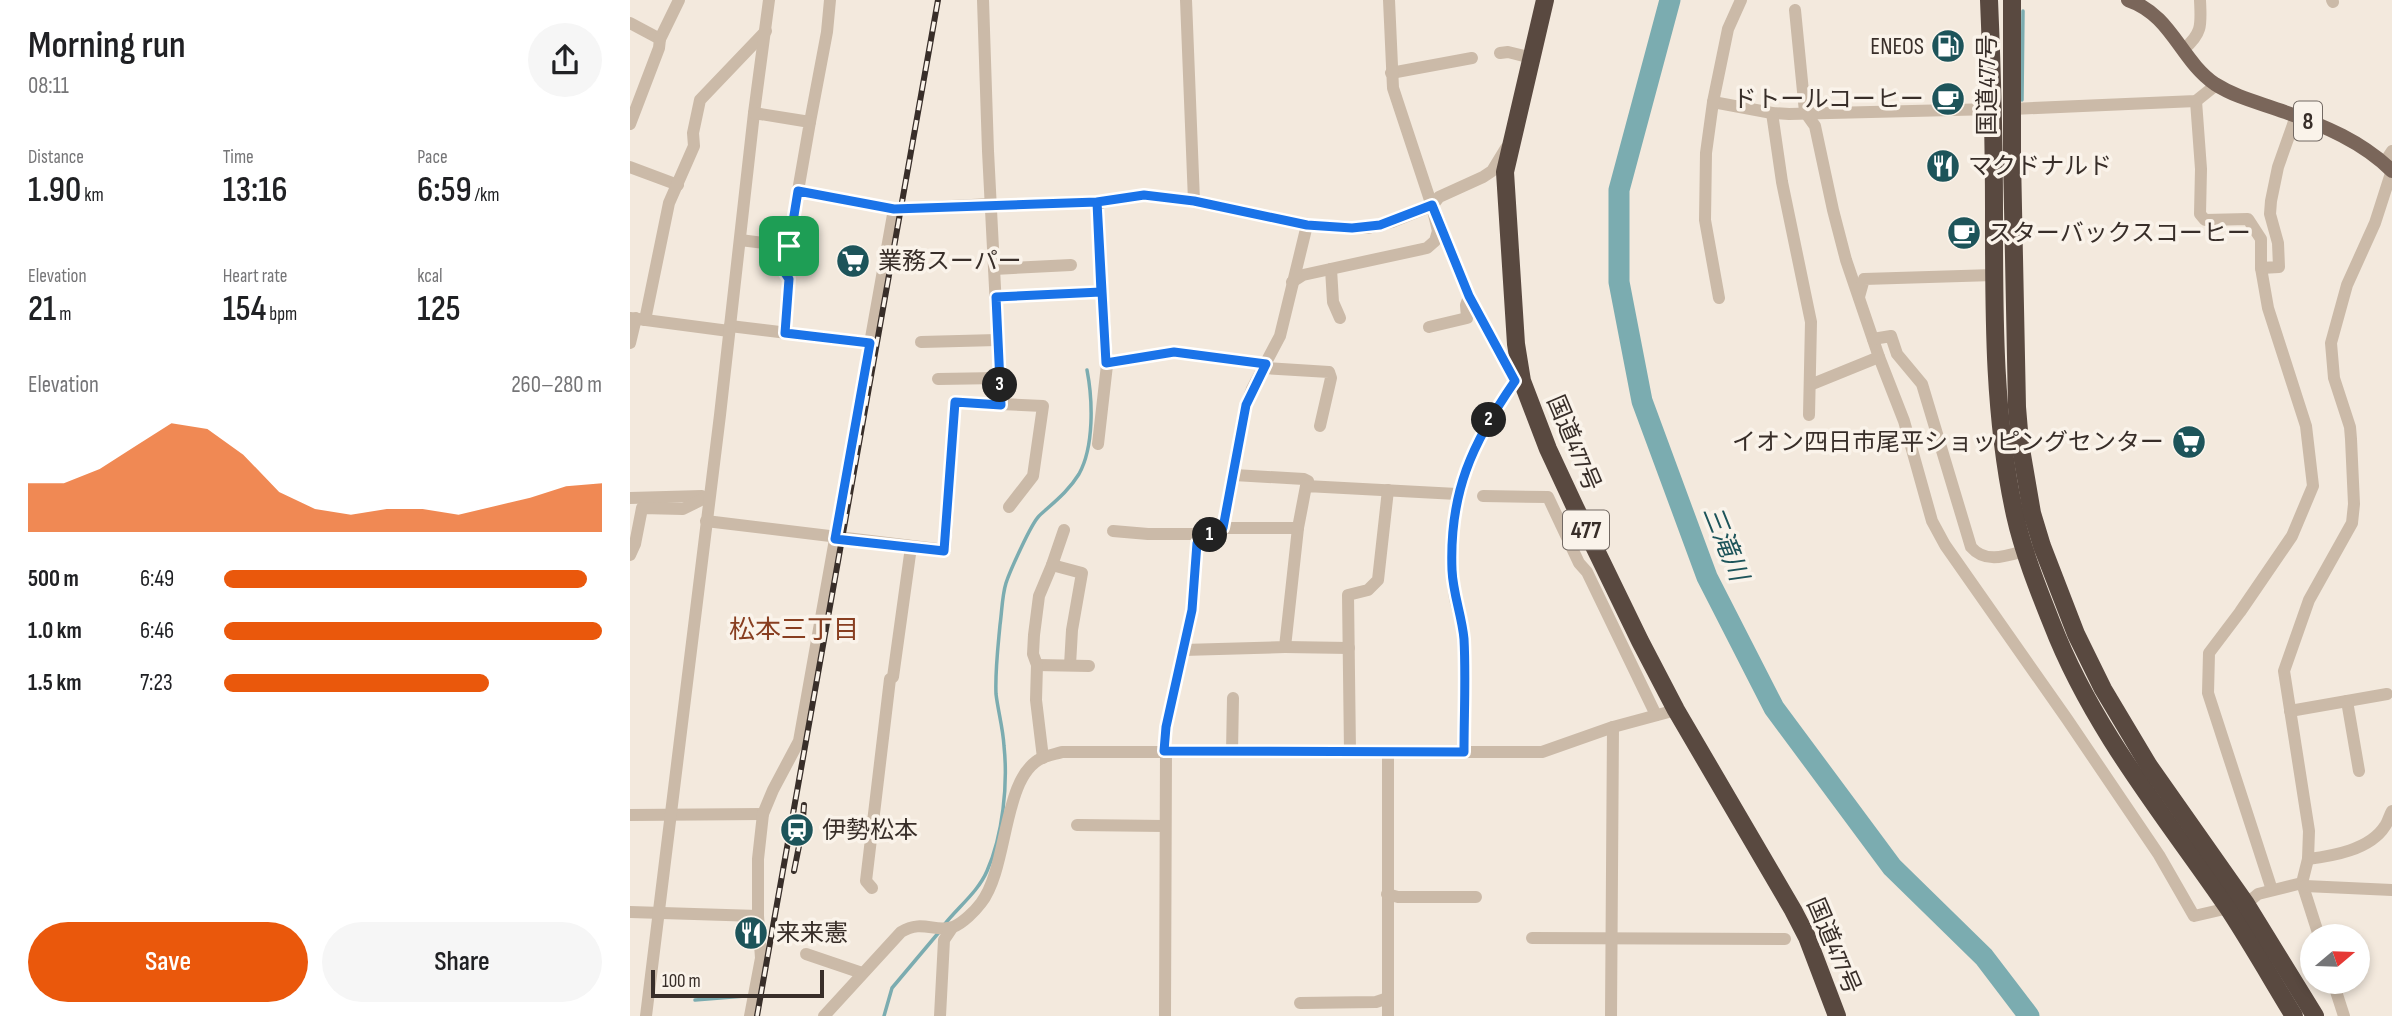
<!DOCTYPE html>
<meta charset="utf-8">
<style>
body{margin:0;font-family:"Sofia Sans Condensed","Noto Sans JP",sans-serif;background:#f6f6f6;color:#202124;height:100vh;display:flex;flex-direction:column;font-size:26px;white-space:nowrap}
*{box-sizing:border-box;margin:0}
p{font-size:23px;color:#757577}
.icon{flex:none;width:38px;height:38px;fill:none;stroke:currentColor;stroke-width:2;stroke-linecap:round;stroke-linejoin:round}
.map{position:relative;flex:1;overflow:hidden}
.details{display:flex;flex-direction:column;background:#fff;width:630px}
.details>*{flex:none}
.needle{width:46px;rotate:71deg}
.controls{position:absolute;left:1670px;top:924px;display:grid;gap:14px}
.controls a{display:grid;place-items:center;width:70px;height:70px;border-radius:50%;background:#fff;box-shadow:0 4px 10px #0003;font-size:35px}
.scale{position:absolute;left:21px;bottom:18px;width:173px;box-sizing:border-box;padding-left:7px;border:4px solid #382e29;border-top:0;font-size:19px;line-height:24px;white-space:nowrap;color:#382e29;-webkit-text-stroke:5px #faf3ea;paint-order:stroke}
.pin{position:absolute;display:grid;place-items:center;width:60px;height:60px;color:#fff;margin:-30px;border-radius:14px;box-shadow:0 4px 10px #0006}
.km{position:absolute;width:35px;height:35px;margin:-18px;border-radius:50%;background:#222;color:#fff;font-size:19px;line-height:35px;text-align:center}
.round{display:grid;place-items:center;flex:none;width:74px;height:74px;border-radius:37px;background:#f6f6f6}
.headline{display:flex;align-items:center;justify-content:space-between;height:119px;padding:0 28px}
h1{font-size:38px;font-weight:600;line-height:52px}
.metrics{display:grid;grid-template-columns:repeat(3,1fr);gap:10px;height:119px;padding:7px 28px}
.metrics div{display:grid;align-content:center}
.metrics b{font-size:35px;font-weight:600}
.metrics small{font-size:19px;font-weight:400}
.metrics p{font-size:19px}
.chart{height:196px;padding:14px 28px}
.chart p{display:flex;justify-content:space-between}
.chart svg{width:100%;height:126px;margin-top:7px;fill:#ea580c;opacity:.7}
.button{display:flex;gap:14px;margin-top:auto;padding:14px 28px}
.button a{flex:1;height:80px;border-radius:42px;background:#ea580c;color:#fff;font-size:28px;font-weight:600;line-height:80px;text-align:center}
.button a+a{background:#f6f6f6;color:#202124}
ul{padding:0 28px;list-style:none;font-size:23px}
li{display:grid;grid-template-columns:112px 84px 1fr;align-items:center;height:52px}
li i{height:18px;border-radius:9px;background:#ea580c}
main{display:flex;flex:1;min-height:0}
.map>svg:first-child{display:block}
.lines{fill:none;stroke-linecap:round;stroke-linejoin:round}
.stream{stroke:#7bacb0;stroke-width:3.5}
.river{stroke:#7bacb0;stroke-width:21}
.minor{stroke:#cbbaa8;stroke-width:12}
.major{stroke:#7a665a;stroke-width:14}
.highway{stroke:#594940;stroke-width:18}
.rail-casing{stroke:#382e29;stroke-width:6}
.rail{stroke:#faf3ea;stroke-width:3.5;stroke-dasharray:10;stroke-linecap:butt}
.route-casing{stroke:#fff;stroke-width:14}
.route{stroke:#1a73e8;stroke-width:9}
.labels{text-anchor:middle;stroke-width:7;stroke-linejoin:round;paint-order:stroke}
.shield{fill:#faf3ea;stroke:#726963;stroke-width:2}
.shield-label{font-size:23px;font-weight:bold;fill:#382e29}
.poi-label{font-size:24px;fill:#382e29;stroke:#faf3ea;text-anchor:start}
.street-label{font-size:24px;fill:#382e29;stroke:#faf3ea}
.water-label{font-size:26px;font-style:italic;fill:#1d545a;stroke:#faf3ea}
.neighbourhood-label{font-size:26px;fill:#883e20;stroke:#faf3ea}
</style>
<main>
<section class="details">
<div class="headline"><div><h1>Morning run</h1><p>08:11</p></div><a class="round"><svg class="icon" aria-label="share" viewBox="0 0 24 24"><path d="M12 15V3M7 8l5-5 5 5M5 13v7h14v-7"/></svg></a></div>
<div class="metrics">
<div><p>Distance</p><b>1.90<small> km</small></b></div>
<div><p>Time</p><b>13:16</b></div>
<div><p>Pace</p><b>6:59<small> /km</small></b></div>
</div>
<div class="metrics">
<div><p>Elevation</p><b>21<small> m</small></b></div>
<div><p>Heart rate</p><b>154<small> bpm</small></b></div>
<div><p>kcal</p><b>125</b></div>
</div>
<div class="chart"><p><span>Elevation</span>260–280 m</p>
<svg viewBox="0 0 160 44" preserveAspectRatio="none"><path d="M0 44V27L10 27L20 22L30 14L40 6L50 8L60 17L70 30L80 36L90 38L100 36L110 36L120 38L130 35L140 32L150 28L160 27V44z"/></svg>
</div>
<ul>
<li><b>500 m</b>6:49<i style="width:96%"></i></li>
<li><b>1.0 km</b>6:46<i style="width:100%"></i></li>
<li><b>1.5 km</b>7:23<i style="width:70%"></i></li>
</ul>
<div class="button"><a>Save</a><a>Share</a></div>
</section>
<div class="map">
<svg width="1762" height="1016" viewBox="0 0 1762 1016">
<rect width="100%" height="100%" fill="#f3e9dd"/>
<g class="lines">
<g class="stream">
<path d="M1392,100l1,-89"/>
<path d="M314,925c14,-18 34,-33 43,-54 16,-36 21,-87 17,-125 -1,-18 -6,-35 -8,-52 -1,-23 2,-47 4,-69 2,-14 2,-29 6,-42 4,-12 25,-59 33,-67 14,-13 29,-24 40,-42 15,-27 14,-73 8,-104"/>
<path d="M65,1000l50,-4"/>
<path d="M254,1016l8,-28 48,-57"/>
</g>
<path class="river" d="M1040,0l-51,190v92l23,119 65,176 67,131 118,159 92,90 45,59"/>
<g class="minor">
<path d="M353,0l5,151 13,254"/>
<path d="M556,0l8,201"/>
<path d="M1702,0l1,2"/>
<path d="M1165,10l10,102 10,14 18,84 13,50 33,97 25,64 28,100 13,24 122,174 92,136 35,61 52,-12 12,-10 44,-11"/>
<path d="M0,23l30,16"/>
<path d="M1554,49c19,-16 17,-25 16,-49"/>
<path d="M870,53l8,-1 24,6"/>
<path d="M761,73l81,-15"/>
<path d="M1566,101l5,68 -1,45 5,6 43,-1 13,20v29l7,40 38,118 7,60 -21,50 -52,76 -31,41 -1,40 64,197"/>
<path d="M1083,102l59,11 17,1 205,-5"/>
<path d="M1382,109l184,-8 20,-16"/>
<path d="M1142,113l10,69 29,140 -2,93"/>
<path d="M180,122l17,-90 3,-32"/>
<path d="M0,124l29,-76 1,-9 19,-39"/>
<path d="M1754,163l8,-12"/>
<path d="M0,167l48,18"/>
<path d="M467,202l10,163 -9,79"/>
<path d="M361,206l106,-4 47,-7 50,6 113,24 61,3 24,-6 40,-16 7,-9 44,-20 9,-6 14,-23"/>
<path d="M264,209l97,-5"/>
<path d="M809,220l30,77 46,84"/>
<path d="M110,240l49,6"/>
<path d="M1631,268l18,-1 -1,-24 -8,-29 1,-13 7,-34 18,-51"/>
<path d="M364,269l77,-4"/>
<path d="M701,269l2,33 7,16"/>
<path d="M662,282l11,-7 124,-27 8,-7 3,-10 -6,-25 -39,-118 -4,-88"/>
<path d="M365,297l106,-5"/>
<path d="M1229,297l5,-18 130,-4"/>
<path d="M1089,298l-14,-78 1,-67 7,-51 15,-73 13,-29"/>
<path d="M0,318l99,13"/>
<path d="M15,320l24,-117 25,-57 -1,-13 7,-33 66,-69"/>
<path d="M100,326l140,17"/>
<path d="M799,327l38,-9 -1,-13 3,-8"/>
<path d="M155,333l4,-54 -4,-6 13,-82"/>
<path d="M1243,339l18,-3 6,18 25,30 49,163c16,19 40,7 61,2"/>
<path d="M291,342l76,-2"/>
<path d="M0,343l6,-25"/>
<path d="M476,363l68,-11 92,12"/>
<path d="M634,368l65,4 2,6 -11,48"/>
<path d="M308,379l61,-1"/>
<path d="M1180,385l69,-28"/>
<path d="M604,475l70,4 4,2 -2,5"/>
<path d="M853,496l65,1 31,66 8,9 69,143"/>
<path d="M0,498l72,-2"/>
<path d="M76,521l239,29 10,-148 88,4 -10,70 -24,31"/>
<path d="M593,528h75"/>
<path d="M483,531l35,3h60"/>
<path d="M0,555l5,-11 7,-36 41,1 26,-13"/>
<path d="M422,565l30,8 -10,57 -2,35"/>
<path d="M655,647l64,1"/>
<path d="M553,650l102,-3 13,-119 8,-42 151,8"/>
<path d="M407,665l52,1"/>
<path d="M1717,701l12,70"/>
<path d="M1660,711l97,-17"/>
<path d="M534,751l2,-24 26,-117 5,-67 26,-15 23,-123 6,-16 28,-53 27,-111"/>
<path d="M602,752l1,-54"/>
<path d="M720,752l-2,-157 20,-5 10,-10 10,-90"/>
<path d="M758,752v264"/>
<path d="M834,752c0,-37 2,-76 0,-113 -1,-16 -8,-31 -10,-47 -11,-84 14,-144 61,-211"/>
<path d="M413,758l-7,-58 1,-35 -4,-11 1,-19 5,-39 13,-31 12,-35"/>
<path d="M0,815l133,-1"/>
<path d="M447,825l88,1"/>
<path d="M1678,859c24,-3 62,-9 77,-33 3,-4 4,-10 7,-15"/>
<path d="M1672,883l6,-24 1,-28 -25,-160 25,-71 43,-77 2,-19 -3,-65 -1,-12 -16,-49 -3,-35 16,-58 28,-62 17,-53"/>
<path d="M1672,883l17,53"/>
<path d="M1675,886l87,4"/>
<path d="M242,888l-6,-7 24,-202 3,-2 18,-130"/>
<path d="M757,894l11,3h78"/>
<path d="M0,912l128,4"/>
<path d="M902,938l253,1"/>
<path d="M176,954l56,19"/>
<path d="M1703,982l11,34"/>
<path d="M670,1003l76,-1 12,-4"/>
<path d="M16,1016l74,-601 34,-302 15,-113"/>
<path d="M120,1016l11,-58 -3,-42v-57l5,-45 10,-24 26,-49 95,-532 -96,-18 12,-69 -56,-9"/>
<path d="M194,1016l77,-84c21,-13 34,1 52,-5 10,-4 22,-16 28,-24 28,-36 21,-127 61,-145 6,-3 14,-4 20,-6h480l71,-25 63,-17"/>
<path d="M310,1016l4,-76 8,-12"/>
<path d="M535,1016l1,-265"/>
<path d="M981,1016l2,-289"/>
</g>
<path class="major" d="M1498,0c44,15 52,60 87,84 22,14 46,19 70,28 38,13 78,30 107,59"/>
<g class="highway">
<path d="M915,0l-40,172 11,172 6,37 26,68 27,58 65,134 36,69 117,200 14,27 30,79"/>
<path d="M1359,0c3,70 5,139 5,209 0,102 -1,206 21,306 8,36 23,74 37,109 41,106 113,192 176,284 23,35 44,72 66,108"/>
<path d="M1382,0v158l5,249 3,36 12,70 10,33 34,88 27,55 46,77 97,138 69,112"/>
</g>
<g class="rail-casing">
<g id="rail">
<path d="M164,871l8,-40 2,-26"/>
<path d="M127,1016l181,-1016"/>
</g>
</g>
<use href="#rail" class="rail"/>
</g>
<g class="lines">
<g class="route-casing">
<path id="route" d="M159,246l9,-55 96,18 203,-7 9,161 68,-11 92,12 -20,41 -23,123 -26,15 -5,67 -26,117 -2,24 300,1c0,-37 2,-76 0,-113 -2,-23 -11,-45 -12,-69 -3,-77 20,-127 63,-189l-46,-85 -37,-91 -52,20 -28,3 -45,-3 -113,-24 -50,-6 -47,7 4,90 -105,5 5,108 -46,-3 -11,149 -109,-12 35,-196 -85,-10 4,-54 -4,-6 4,-27"/>
</g>
<use href="#route" class="route"/>
</g>
<defs>
<g id="fuel-disc" transform="scale(1.75)"><circle r="9.5" fill="#1d545a" stroke="#faf3ea"/><path d="M-5.5-6h7V0h2V4h1.3V-2.5L3-4.5l.8-.8L6-3V5H2.5V1h-1V6h-7ZM-4.2-4.7v3.2H.2V-4.7Z" fill="#fff"/></g>
<g id="cafe-disc" transform="scale(1.75)"><circle r="9.5" fill="#1d545a" stroke="#faf3ea"/><path d="M-5.5-4.5H6V0H3Q3 3.5 0 3.5H-2.5Q-5.5 3.5-5.5 0ZM3-3.2v2h1.7v-2ZM-6 4.5H4V6H-6Z" fill="#fff"/></g>
<g id="restaurant-disc" transform="scale(1.75)"><circle r="9.5" fill="#1d545a" stroke="#faf3ea"/><path d="M-5-6h1v4h1v-4h1v4h1v-4h1v5L-1.5 .5V6h-2V.5L-5-1ZM5-6V6H3V1.5H1.5Q1.5-4 5-6Z" fill="#fff"/></g>
<g id="supermarket-disc" transform="scale(1.75)"><circle r="9.5" fill="#1d545a" stroke="#faf3ea"/><path d="M-6-5.5h2.5l.6 2H6L4.5 2H-2.5L-4.4-4H-6ZM-1.5 3.2a1.3 1.3 0 1 0 .1 0ZM3 3.2a1.3 1.3 0 1 0 .1 0Z" fill="#fff"/></g>
<g id="station-disc" transform="scale(1.75)"><circle r="9.5" fill="#1d545a" stroke="#faf3ea"/><path d="M-3-6H3Q5-6 5-4V2Q5 4 3 4L4.5 6H3L1.5 4h-3L-3 6H-4.5L-3 4Q-5 4-5 2V-4Q-5-6-3-6ZM-3.5-4v3h7v-3ZM-3.5 1v1.5H-2V1ZM2 1v1.5H3.5V1Z" fill="#fff"/></g>
</defs>
<g fill-rule="evenodd">
<use href="#fuel-disc" x="1318" y="46"/>
<use href="#cafe-disc" x="1318" y="99"/>
<use href="#restaurant-disc" x="1313" y="166"/>
<use href="#cafe-disc" x="1334" y="233"/>
<use href="#supermarket-disc" x="223" y="261"/>
<use href="#supermarket-disc" x="1559" y="442"/>
<use href="#station-disc" x="167" y="830"/>
<use href="#restaurant-disc" x="121" y="933"/>
</g>
<g class="labels">
<g class="shield">
<rect x="1664" y="101.5" width="28" height="39" rx="5"/>
<rect x="933" y="510.5" width="46" height="39" rx="5"/>
</g>
<g class="shield-label">
<text x="1678" y="129">8</text>
<text x="956" y="538">477</text>
</g>
<g class="poi-label">
<text x="1294" y="54" text-anchor="end">ENEOS</text>
<text x="1294" y="107" text-anchor="end">ドトールコーヒー</text>
<text x="1338" y="174">マクドナルド</text>
<text x="1358" y="241">スターバックスコーヒー</text>
<text x="248" y="269">業務スーパー</text>
<text x="1534" y="450" text-anchor="end">イオン四日市尾平ショッピングセンター</text>
<text x="192" y="838">伊勢松本</text>
<text x="146" y="941">来来憲</text>
</g>
<g class="street-label">
<text transform="translate(1357 85) rotate(-90)" y="8">国道477号</text>
<text transform="translate(944 443) rotate(67)" y="8">国道477号</text>
<text transform="translate(1204 946) rotate(67)" y="8">国道477号</text>
</g>
<g class="water-label">
<text transform="translate(1096 543) rotate(68)" y="9">三滝川</text>
</g>
<g class="neighbourhood-label">
<text x="164" y="638">松本三丁目</text>
</g>
</g>
</svg>
<div class="controls">
<a><svg class="needle" viewBox="-14 -14 28 28"><path d="M0-13l5 13h-10z" fill="#e53935"/><path d="M0 13l5-13h-10z" fill="#757577"/></svg></a>
</div>
<div class="scale">100 m</div>
<div class="pin" style="left:159px;top:246px;background:#1e9e55"><svg class="icon" aria-label="arrive" viewBox="0 0 24 24"><path d="M6 21V4h12l-3 4 3 4H6"/></svg></div>
<b class="km" style="left:580px;top:535px">1</b>
<b class="km" style="left:859px;top:420px">2</b>
<b class="km" style="left:370px;top:385px">3</b>
</div>
</main>
